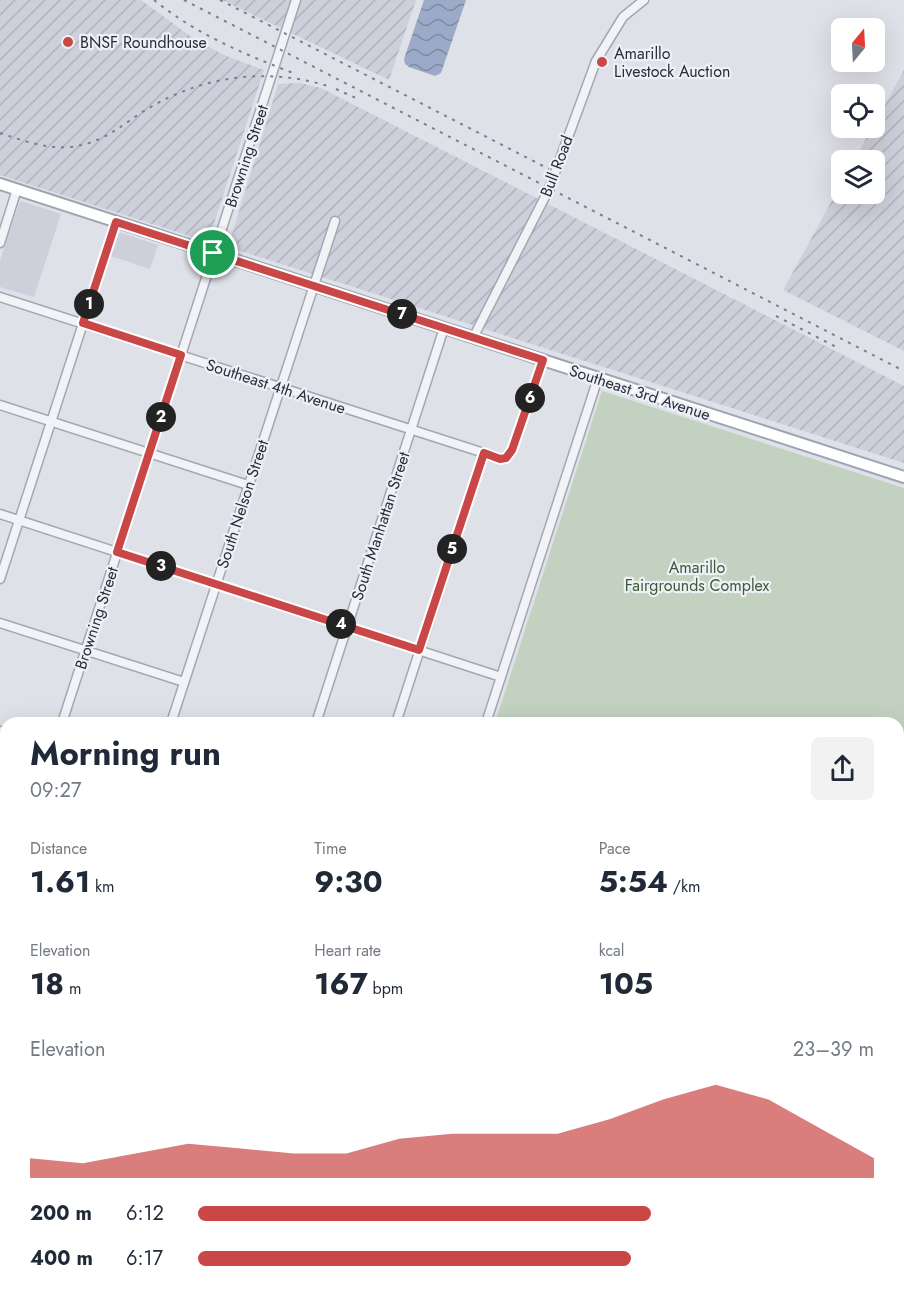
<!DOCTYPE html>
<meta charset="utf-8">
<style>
body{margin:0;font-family:Jost,sans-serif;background:#f2f2f3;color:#1f2937;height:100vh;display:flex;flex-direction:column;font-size:22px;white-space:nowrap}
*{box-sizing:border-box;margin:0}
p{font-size:20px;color:#747a83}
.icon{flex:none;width:33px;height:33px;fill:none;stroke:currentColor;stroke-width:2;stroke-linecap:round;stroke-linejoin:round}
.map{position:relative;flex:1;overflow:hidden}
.side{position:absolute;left:0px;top:717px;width:904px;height:578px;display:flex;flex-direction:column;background:#fff;border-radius:18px 18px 0 0;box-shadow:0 6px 24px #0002}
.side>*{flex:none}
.needle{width:39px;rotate:18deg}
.controls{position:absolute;left:831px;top:18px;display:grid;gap:12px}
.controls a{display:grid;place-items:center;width:54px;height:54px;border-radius:9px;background:#fff;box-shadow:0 6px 24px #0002;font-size:30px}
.pin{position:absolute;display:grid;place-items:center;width:51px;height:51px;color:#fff;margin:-26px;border:3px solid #fff;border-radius:50%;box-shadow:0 2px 6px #0007}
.km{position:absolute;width:30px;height:30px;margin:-15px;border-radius:50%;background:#222;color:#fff;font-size:16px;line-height:30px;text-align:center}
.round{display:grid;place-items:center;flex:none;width:63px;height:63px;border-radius:9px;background:#f2f2f3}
.headline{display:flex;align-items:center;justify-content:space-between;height:102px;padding:0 30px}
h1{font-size:33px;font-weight:700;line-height:45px}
.stats{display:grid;grid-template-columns:repeat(3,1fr);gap:9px;height:102px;padding:6px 30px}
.stats div{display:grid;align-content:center}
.stats b{font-size:30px;font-weight:700}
.stats small{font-size:16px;font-weight:400}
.stats p{font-size:16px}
.chart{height:168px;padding:12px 30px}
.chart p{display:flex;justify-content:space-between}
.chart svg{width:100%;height:108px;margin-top:6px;fill:#ca4747;opacity:.7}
ul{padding:0 30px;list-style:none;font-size:20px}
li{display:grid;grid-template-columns:96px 72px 1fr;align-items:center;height:45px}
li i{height:15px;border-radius:8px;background:#ca4747}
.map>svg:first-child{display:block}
.built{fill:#cdd0da}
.industrial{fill:url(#industrial-furrows)}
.wetland{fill:url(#wetland-marsh)}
.park{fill:#c2d1c0}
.water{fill:url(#water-waves)}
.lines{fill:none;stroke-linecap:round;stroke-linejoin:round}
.minor-casing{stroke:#a4a7b2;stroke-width:11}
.major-casing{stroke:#9fa4b3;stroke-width:14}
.minor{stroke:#f2f3f6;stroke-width:8}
.major{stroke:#fff;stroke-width:10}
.rail{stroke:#797e91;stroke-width:2;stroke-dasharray:3 6;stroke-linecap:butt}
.route-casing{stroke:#fff;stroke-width:12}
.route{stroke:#ca4747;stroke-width:8}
.poi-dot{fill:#ca4747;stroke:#eef0f5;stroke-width:2}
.labels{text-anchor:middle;stroke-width:4.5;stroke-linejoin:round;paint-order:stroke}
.poi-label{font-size:16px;fill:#282d3e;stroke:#eef0f5;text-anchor:start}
.street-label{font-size:16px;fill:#282d3e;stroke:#eef0f5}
.park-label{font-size:16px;fill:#385a36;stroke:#eef0f5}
</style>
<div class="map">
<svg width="904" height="1294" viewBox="0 0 904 1294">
<defs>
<pattern id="industrial-furrows" width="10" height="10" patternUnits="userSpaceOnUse" patternTransform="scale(1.5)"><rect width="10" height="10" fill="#cdd0da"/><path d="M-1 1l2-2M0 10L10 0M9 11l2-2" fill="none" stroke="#b0b3bc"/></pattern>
<pattern id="wetland-marsh" width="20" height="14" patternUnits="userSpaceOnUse" patternTransform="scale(1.5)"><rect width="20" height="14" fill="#c2d1c0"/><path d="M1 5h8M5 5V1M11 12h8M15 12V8" fill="none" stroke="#a7b4a6"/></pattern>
<pattern id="water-waves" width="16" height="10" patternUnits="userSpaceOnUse" patternTransform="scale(1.5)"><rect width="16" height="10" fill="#9baac7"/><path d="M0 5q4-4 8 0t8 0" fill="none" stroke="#7e8ba3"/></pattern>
</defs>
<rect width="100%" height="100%" fill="#dfe1e8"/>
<g class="built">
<path d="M21,201l40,13 -27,83 -34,-10v-26l19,-58z"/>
<path d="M121,233l37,12 -8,24 -39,-13 7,-22z"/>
<path d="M133,1289h242l-2,5h-237z"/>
</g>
<g class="industrial">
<path d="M0,0h141l56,41 27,14 40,15 -56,172 -208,-67z"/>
<path d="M222,0h194l-27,80z"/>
<path d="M904,70v281l-121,-61 58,-106 1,10h32v-34h-20l18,-32h2l1,-5z"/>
<path d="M300,83l21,5 583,298v77l-676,-216 50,-163z"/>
</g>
<path class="wetland" d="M6,1224v64l25,1 -2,5h-29v-66z"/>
<path class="park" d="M602,391l302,97v776l-6,-2v-539h-403z"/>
<path class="water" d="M424,0h42l-25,73 -6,3 -26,-9 -4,-3 -1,-5z"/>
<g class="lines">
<g class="minor-casing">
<g id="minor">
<path d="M0,243l17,-54"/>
<path d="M0,297l484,156"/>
<path d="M473,338l76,-149 47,-128 27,-44 21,-17"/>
<path d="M0,405l248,80"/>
<path d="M0,514l501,163"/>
<path d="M0,579l116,-357"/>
<path d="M0,623l184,59"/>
<path d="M62,723l234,-723"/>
<path d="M171,723l164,-502"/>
<path d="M316,723l128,-395"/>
<path d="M396,723l88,-270 16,6 6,-1 6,-8 31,-90"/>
<path d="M486,723l112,-345"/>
<path d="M0,731l6,2"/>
<path d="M0,840l6,2"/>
<path d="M0,914l6,-19"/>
<path d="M0,1001l4,-12"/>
<path d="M0,1098l6,2"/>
<path d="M583,1288l18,6"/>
<path d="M558,1294l1,-6"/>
<path d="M667,1294l2,-6"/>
<path d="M776,1294l2,-6"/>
</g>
</g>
<g class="major-casing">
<g id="major">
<path d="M0,184l904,293"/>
<path d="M0,987l6,2"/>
<path d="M0,1160l6,8"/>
<path d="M0,1181l6,9"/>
<path d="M898,1272l6,2"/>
<path d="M898,1282l6,1"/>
<path d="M837,1288l4,6"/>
<path d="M38,1294l1,-6"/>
<path d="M65,1294l10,-6"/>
</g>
</g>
<use href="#minor" class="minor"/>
<use href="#major" class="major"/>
<g class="rail">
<path d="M154,0c42,34 90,54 139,73"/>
<path d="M184,0l720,371"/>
<path d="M220,0l329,169"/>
<path d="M336,89l22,10"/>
<path d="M0,133c24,8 51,18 77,13 32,-6 46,-23 72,-38 56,-33 120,-41 182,-21"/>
<path d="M776,316l64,33"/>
</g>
</g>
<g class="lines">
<g class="route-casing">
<path id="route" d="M116,222l427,138 -31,90 -6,8 -6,1 -16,-6 -65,197 -302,-98 64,-197 -98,-32z"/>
</g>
<use href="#route" class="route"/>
</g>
<g class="poi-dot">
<circle cx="68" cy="42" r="6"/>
<circle cx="602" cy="62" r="6"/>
</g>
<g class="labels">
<g class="poi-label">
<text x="80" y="48">BNSF Roundhouse</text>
<text x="614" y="59">Amarillo<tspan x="614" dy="18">Livestock Auction</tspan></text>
</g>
<g class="street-label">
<text transform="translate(246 156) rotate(-72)" y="6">Browning Street</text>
<text transform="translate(556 166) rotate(-69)" y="6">Bull Road</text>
<text transform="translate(276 386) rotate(18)" y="6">Southeast 4th Avenue</text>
<text transform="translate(640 392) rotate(18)" y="6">Southeast 3rd Avenue</text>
<text transform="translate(242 504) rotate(-72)" y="6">South Nelson Street</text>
<text transform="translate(380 526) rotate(-72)" y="6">South Manhattan Street</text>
<text transform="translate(96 618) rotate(-72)" y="6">Browning Street</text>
</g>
<g class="park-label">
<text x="697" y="573">Amarillo<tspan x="697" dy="18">Fairgrounds Complex</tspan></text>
</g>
</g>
</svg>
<div class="controls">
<a><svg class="needle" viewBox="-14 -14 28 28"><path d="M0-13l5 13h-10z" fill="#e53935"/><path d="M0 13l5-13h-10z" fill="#747a83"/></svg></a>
<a><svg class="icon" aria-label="locate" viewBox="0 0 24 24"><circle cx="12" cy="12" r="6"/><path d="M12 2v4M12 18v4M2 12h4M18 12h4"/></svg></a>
<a><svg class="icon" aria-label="layers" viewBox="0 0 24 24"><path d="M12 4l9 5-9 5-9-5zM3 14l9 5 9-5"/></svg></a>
</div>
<div class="pin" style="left:213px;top:253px;background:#1e9e55"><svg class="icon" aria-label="arrive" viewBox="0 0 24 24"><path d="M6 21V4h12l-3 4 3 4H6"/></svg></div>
<b class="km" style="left:89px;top:304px">1</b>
<b class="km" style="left:161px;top:417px">2</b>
<b class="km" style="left:161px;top:566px">3</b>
<b class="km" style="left:341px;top:624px">4</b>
<b class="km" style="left:452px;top:549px">5</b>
<b class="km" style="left:530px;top:398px">6</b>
<b class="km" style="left:402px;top:314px">7</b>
<section class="side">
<div class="headline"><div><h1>Morning run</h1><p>09:27</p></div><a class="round"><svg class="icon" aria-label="share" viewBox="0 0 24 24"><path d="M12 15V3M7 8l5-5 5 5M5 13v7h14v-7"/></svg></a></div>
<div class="stats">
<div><p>Distance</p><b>1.61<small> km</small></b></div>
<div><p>Time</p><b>9:30</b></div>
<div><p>Pace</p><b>5:54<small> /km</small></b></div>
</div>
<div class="stats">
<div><p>Elevation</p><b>18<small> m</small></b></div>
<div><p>Heart rate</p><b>167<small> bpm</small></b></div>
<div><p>kcal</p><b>105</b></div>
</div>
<div class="chart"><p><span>Elevation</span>23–39 m</p>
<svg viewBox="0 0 160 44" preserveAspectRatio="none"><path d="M0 44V36L10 38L20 34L30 30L40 32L50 34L60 34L70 28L80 26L90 26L100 26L110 20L120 12L130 6L140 12L150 24L160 36V44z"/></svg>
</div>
<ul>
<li><b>200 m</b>6:12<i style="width:67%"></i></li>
<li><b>400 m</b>6:17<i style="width:64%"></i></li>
</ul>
</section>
</div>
